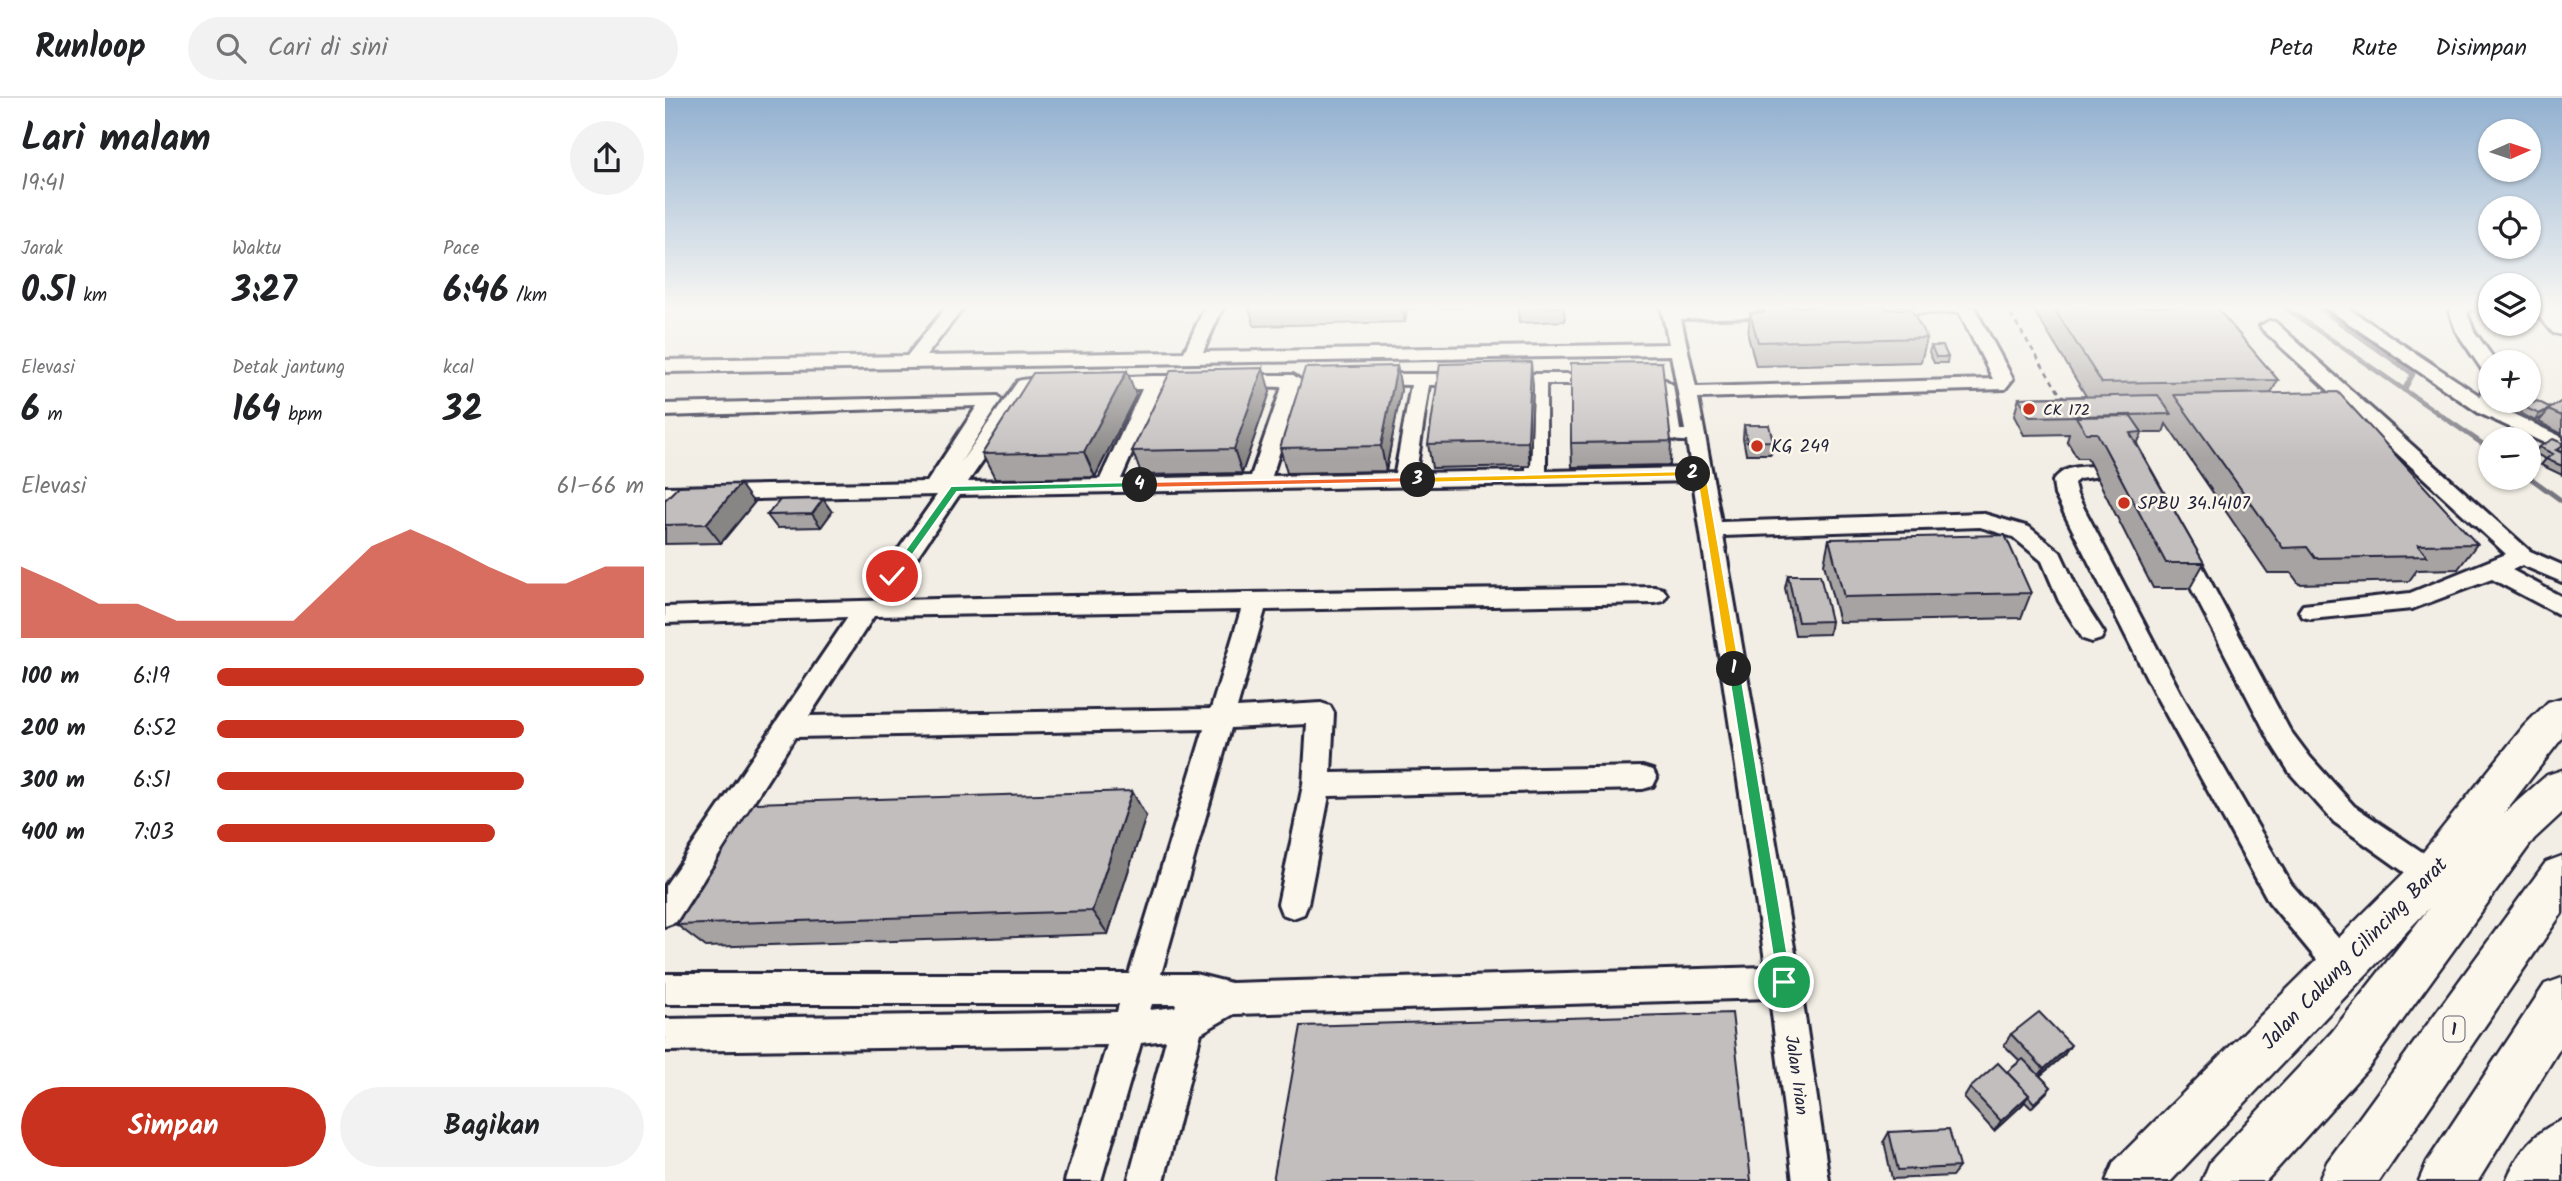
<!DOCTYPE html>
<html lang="id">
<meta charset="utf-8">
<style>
body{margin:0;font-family:Kalam,sans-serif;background:#f2f2f2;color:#202124;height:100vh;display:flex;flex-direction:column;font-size:26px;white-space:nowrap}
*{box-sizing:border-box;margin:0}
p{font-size:23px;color:#757577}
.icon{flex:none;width:38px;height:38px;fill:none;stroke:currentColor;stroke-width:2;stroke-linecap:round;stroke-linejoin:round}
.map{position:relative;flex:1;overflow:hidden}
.drawer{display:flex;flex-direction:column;background:#fff;width:665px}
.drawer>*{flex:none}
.needle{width:46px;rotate:87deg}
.fabs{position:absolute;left:1813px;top:21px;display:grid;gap:14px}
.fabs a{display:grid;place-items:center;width:63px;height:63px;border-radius:50%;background:#fff;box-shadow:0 2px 5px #0004;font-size:35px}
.pin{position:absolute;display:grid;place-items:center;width:60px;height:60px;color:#fff;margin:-30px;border:4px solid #fff;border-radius:50%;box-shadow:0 2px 7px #0007}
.km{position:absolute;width:35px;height:35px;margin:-18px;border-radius:50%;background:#222;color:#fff;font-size:19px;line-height:35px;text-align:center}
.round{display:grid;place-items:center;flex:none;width:74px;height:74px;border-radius:37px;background:#f2f2f2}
.head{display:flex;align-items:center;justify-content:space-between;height:119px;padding:0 21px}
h1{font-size:38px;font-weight:700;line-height:52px}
.stats{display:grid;grid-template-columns:repeat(3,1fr);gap:10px;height:119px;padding:7px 21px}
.stats div{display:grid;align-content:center}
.stats b{font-size:35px;font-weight:700}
.stats small{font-size:19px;font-weight:400}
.stats p{font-size:19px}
.chart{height:196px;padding:14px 21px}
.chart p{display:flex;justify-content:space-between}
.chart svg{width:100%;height:126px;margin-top:7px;fill:#c8321e;opacity:.7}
.primary-button{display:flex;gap:14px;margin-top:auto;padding:14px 21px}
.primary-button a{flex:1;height:80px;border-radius:42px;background:#c8321e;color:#fff;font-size:28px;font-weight:700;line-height:80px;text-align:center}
.primary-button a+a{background:#f2f2f2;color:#202124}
ul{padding:0 21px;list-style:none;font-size:23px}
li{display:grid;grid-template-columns:112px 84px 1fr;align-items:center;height:52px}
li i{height:18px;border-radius:9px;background:#c8321e}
header{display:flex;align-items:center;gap:42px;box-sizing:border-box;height:98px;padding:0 35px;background:#fff;border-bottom:2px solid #e0e0e0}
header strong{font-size:33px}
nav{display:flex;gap:38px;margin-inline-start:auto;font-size:24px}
.search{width:490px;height:63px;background:#f2f2f2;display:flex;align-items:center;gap:18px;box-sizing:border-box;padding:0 24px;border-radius:38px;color:#757577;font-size:26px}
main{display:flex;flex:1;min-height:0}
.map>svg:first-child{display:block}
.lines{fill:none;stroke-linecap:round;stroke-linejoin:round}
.stream{stroke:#76747f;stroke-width:5}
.minor-casing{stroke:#22223b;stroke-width:6}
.highway-casing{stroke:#22223b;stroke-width:5}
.path{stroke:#22223b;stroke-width:2.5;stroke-dasharray:5 4.5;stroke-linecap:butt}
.minor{fill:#fbf7ec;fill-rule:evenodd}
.highway{fill:#fbf7ec;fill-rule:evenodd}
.wall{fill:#a7a3a3;stroke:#22223b;stroke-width:2}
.shaded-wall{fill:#888585;stroke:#22223b;stroke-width:2}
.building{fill:#c2bebe;stroke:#22223b;stroke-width:2}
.split-1{fill:#22a559;stroke:#fff;stroke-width:2}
.split-2{fill:#f5b400;stroke:#fff;stroke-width:2}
.split-3{fill:#f5b400;stroke:#fff;stroke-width:2}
.split-4{fill:#f0652b;stroke:#fff;stroke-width:2}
.split-5{fill:#22a559;stroke:#fff;stroke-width:2}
.poi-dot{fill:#c8321e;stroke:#fbf7ec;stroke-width:2.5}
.labels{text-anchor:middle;stroke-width:5;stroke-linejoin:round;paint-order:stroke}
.far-poi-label{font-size:16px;fill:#22223b;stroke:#fbf7ec;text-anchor:start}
.shield{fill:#fbf7ec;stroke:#636270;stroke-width:2}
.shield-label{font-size:16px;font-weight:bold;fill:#22223b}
.poi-label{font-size:18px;fill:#22223b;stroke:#fbf7ec;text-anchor:start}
.street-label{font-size:18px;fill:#22223b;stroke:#fbf7ec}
.near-street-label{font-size:21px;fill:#22223b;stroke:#fbf7ec}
</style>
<header>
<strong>Runloop</strong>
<div class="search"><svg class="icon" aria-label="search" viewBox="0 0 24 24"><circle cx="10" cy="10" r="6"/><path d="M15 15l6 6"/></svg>Cari di sini</div>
<nav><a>Peta</a><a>Rute</a><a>Disimpan</a></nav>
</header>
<main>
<section class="drawer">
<div class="head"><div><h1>Lari malam</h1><p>19:41</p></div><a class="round"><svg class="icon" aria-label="share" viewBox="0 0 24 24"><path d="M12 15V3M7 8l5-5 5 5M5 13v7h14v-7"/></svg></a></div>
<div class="stats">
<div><p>Jarak</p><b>0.51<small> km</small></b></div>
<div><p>Waktu</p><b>3:27</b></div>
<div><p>Pace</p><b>6:46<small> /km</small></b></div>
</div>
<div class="stats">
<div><p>Elevasi</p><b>6<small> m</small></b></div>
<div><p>Detak jantung</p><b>164<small> bpm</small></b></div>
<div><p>kcal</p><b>32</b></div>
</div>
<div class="chart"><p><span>Elevasi</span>61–66 m</p>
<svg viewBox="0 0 160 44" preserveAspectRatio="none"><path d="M0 44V19L10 25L20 32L30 32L40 38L50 38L60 38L70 38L80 25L90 12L100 6L110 12L120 19L130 25L140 25L150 19L160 19V44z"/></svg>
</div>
<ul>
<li><b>100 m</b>6:19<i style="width:100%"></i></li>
<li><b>200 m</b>6:52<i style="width:72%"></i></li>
<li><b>300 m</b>6:51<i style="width:72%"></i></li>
<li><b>400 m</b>7:03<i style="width:65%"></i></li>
</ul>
<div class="primary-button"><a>Simpan</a><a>Bagikan</a></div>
</section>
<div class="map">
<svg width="1897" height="1083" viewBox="0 0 1897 1083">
<rect width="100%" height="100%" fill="#f2eee5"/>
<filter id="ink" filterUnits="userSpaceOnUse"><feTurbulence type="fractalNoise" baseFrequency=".0143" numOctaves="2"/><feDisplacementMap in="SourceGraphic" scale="14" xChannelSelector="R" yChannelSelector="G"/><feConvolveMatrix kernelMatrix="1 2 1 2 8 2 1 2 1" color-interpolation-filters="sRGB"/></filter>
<g filter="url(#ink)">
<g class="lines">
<g class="stream">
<path d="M1619,209l206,142"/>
<path d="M1653,209l95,67 -9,16"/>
<path d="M1864,379l33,24"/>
</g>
<g class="minor-casing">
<g id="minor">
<path d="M281,209h18l-38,49 258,-4 21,-45h18l-20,45 466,-8 -8,-37h136l3,4 -3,4 -6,1 -110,3 15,68 297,-8 -34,-67 -107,3 -9,-5 2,-3h129l39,72 -8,10 -307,9 23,124 260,-9 48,14 31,25 22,47 22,34 -3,6 -9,3 -9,-3 -24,-38 -17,-40 -29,-24 -33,-10 -257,9 77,446 29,199h-36l-23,-183 -536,16 -33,19 -37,148h-36l38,-141 -25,3 -40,138h-36l42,-136 -442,6v-32l452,-7 2,-8h-454v-30h464l75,-245 -409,8 -119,185 -11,4v-40l183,-269 -183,6v-16c330,-12 660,-15 990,-20l8,2 4,6 -4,6 -8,2 -390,7 -28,98 84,-5 9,3 4,7 -3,60 312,-6 10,3 4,8 -4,8 -10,3 -314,7 -21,108 -4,10 -11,4 -11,-4 -4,-10 25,-119 4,-61 -76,4 -70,246h34l36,9 535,-16 -73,-486 -734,14 -59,87 -8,2 -8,-2 -4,-6 57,-81 -272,6v-14l262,-5 50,-76 -312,10v-12l333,-8 3,4 -40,62 57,-81c14,-3 40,-6 49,4l-9,6h-27l-63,91 132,-3 42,-90 -44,1 -9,-6 9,-6 56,-2h44l9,6 -9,6h-37l-40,91 130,-3 31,-89 -55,-2 -2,-4 2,-4 7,-2h59l9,6 -30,95 123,-3 16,-88 -51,-1 -2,-4 2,-4 7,-2h244l2,4 -2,4 -7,2h-58v87l145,-3 -4,-27c-36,2 -29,-28 -32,-56l9,-6 9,6 7,45h5l-14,-75 -1006,17v-12l242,-4zM863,286l-2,87 -110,2 13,-88zM576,512l-30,99 -402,7 65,-100zM487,906h24l-1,3 -25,3z"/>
<path d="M1660,209h21l134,89 3,-8 7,-2v15h8l-2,5 66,31v14l-83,-38z"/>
<path d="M1787,209h22l-7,6 7,18 22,31h-6v10l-7,-1 -27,-40 -7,-20z"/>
<path d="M1604,223l6,1 255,229 32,14v17l-40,-17 -10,5 50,27v19l-70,-37 -80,30 -101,10 -8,-2 -4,-6 4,-6 107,-12 96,-39 -243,-224 -3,-4z"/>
<path d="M1429,368l7,2 3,4 -3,4 -22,3 -5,4 3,12 103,197 111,192 63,72 5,11 -5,11 -11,4 -11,-4 -63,-76 -113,-206 -101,-201 -2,-14c11,-15 24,-14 41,-15z"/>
<path d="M1516,442l8,2 3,5 97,182 21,28 44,49 89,60 4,9 -4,9 -11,4 -11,-4 -87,-62 -44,-49 -19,-30 -101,-196 3,-5z"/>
</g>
</g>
<g class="highway-casing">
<g id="highway">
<path d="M1866,209h27l4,4v24l-9,-2z"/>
<path d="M1897,600v40l-58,75 43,-38 15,-5v43l-28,26 -166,229 -102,113h-64l8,-19 122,-130 97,-124 -258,273h-65l8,-19 302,-301 108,-135 24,-24z"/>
<path d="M1897,758v57l-183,268h-60l8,-19 219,-300z"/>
<path d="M1897,880v67l-84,136h-59l8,-19 118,-178z"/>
<path d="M1897,1022v61h-56c11,-27 29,-50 56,-61z"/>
</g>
</g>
<path class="path" d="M1341,209l52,84 9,9"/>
<use href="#minor" class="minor"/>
<use href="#highway" class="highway"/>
</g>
<g class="wall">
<path d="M584,209h220l-62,1 -2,14 -151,4z"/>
<path d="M853,209h46l1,14 -46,2z"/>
<path d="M1094,209h125l1,2 42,29 -6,24 -165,4 -8,-30 2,-23 8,-1z"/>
<path d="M1367,209h184l62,73 -7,13 206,151 -19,25 -41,1 -8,11 -110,3 -8,-11h-23l-102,-149 -3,9h-21l-5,11 67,119 -14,25h-37l-66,-130h-10l-10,-17 2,-7 -45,1 -10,-19 5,-18 67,-2z"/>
<path d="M1266,248l17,11 -1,6h-13l-5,-11z"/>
<path d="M732,268l4,24 -15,81 -99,2 -7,-25z"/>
<path d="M868,288l-3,80 -98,2 -4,-24z"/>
<path d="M605,294l-28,81 -100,2 -10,-24z"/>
<path d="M471,297l-41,82 -100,2 -13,-25z"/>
<path d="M1897,303v33l-23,-12 4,-5 -8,4 -15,-8 4,-6 27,1z"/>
<path d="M1079,327l29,16 -2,13h-25l-3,-16z"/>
<path d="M1006,343l-1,24 -98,2 -1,-24z"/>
<path d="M1874,349l23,6v22l-21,-10 5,-6 -12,-6z"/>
<path d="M0,402l89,3 -33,40 -56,1z"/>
<path d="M167,414l-11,15 -44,1 -10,-13z"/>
<path d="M1164,441l202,54 -10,25 -182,4 -15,-58z"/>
<path d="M1123,477l43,46 -2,13 -34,1 -10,-47z"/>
<path d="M481,718l-38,118 -402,13 -29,-22z"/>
<path d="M1346,936l53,21 -24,21 11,11 -4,5 -16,16 -6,-6 -31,29 -30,-33 6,-10 37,-16 13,-11 -16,-16z"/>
<path d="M1224,1034l70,35 -7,9 -60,3 -8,-38z"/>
</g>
<g class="shaded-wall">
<path d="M737,209h5l-2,15z"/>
<path d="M866,264l2,24 -3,80 -2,-24z"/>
<path d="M732,268l4,24 -15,81 -5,-25z"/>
<path d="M598,270l7,24 -28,81 -8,-24z"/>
<path d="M462,273l9,24 -41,82 -11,-25z"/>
<path d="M1883,313l-5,6 -8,4 4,-7z"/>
<path d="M75,386l14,19 -33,40 -15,-19z"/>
<path d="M158,401l9,13 -11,15 -9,-13z"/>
<path d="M467,693l14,25 -38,118 -16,-23z"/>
<path d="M1406,947l-7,10 -28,24 8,-10z"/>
<path d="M1364,997l-7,10 -28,26 7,-10z"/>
</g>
<g class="building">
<path d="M1098,209h121l1,2h26l16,29 -169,4 -8,-29 15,-1z"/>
<path d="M1388,209h163l62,73 -176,3z"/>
<path d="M1266,248h12l5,11h-12z"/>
<path d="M866,264l-3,80 -100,2 12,-80z"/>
<path d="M997,264l9,79 -100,2v-80z"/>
<path d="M732,268l-16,80 -101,2 25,-80z"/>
<path d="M598,270l-29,81 -102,2 39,-81z"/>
<path d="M462,273l-43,81 -102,2 51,-81z"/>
<path d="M1673,294l139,152 -59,1 9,11 -112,2 -8,-11 -24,1 -109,-153z"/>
<path d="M1493,297l13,19 -141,3 -11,-19z"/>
<path d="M1872,303l14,7 -12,6 -15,-7z"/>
<path d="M1897,303v15l-14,-6z"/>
<path d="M1466,318l11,16 -12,1 74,130h-38l-69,-130h-11l-10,-16z"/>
<path d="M1079,327h25l4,16 -26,1z"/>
<path d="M1888,341l9,4v4l-6,3 6,3v13l-16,-7 7,-5 -14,-7z"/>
<path d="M75,386l-34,40 -41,1v-25l14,-14z"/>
<path d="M158,401l-11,15 -45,1 13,-15z"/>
<path d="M1340,437l26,58 -187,4 -15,-58z"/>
<path d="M1123,477h32l11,46 -33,1z"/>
<path d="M467,693l-40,120 -415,14 77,-122z"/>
<path d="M1374,914l32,33 -27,24 -33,-35z"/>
<path d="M1067,915l19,168h-478l28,-155z"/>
<path d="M1358,961l28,28 -17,16 -6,-7 1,-1 -22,-23z"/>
<path d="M1333,965l31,32 -28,26 -31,-33z"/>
<path d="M1284,1031l10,38 -61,3 -9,-38z"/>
</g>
</g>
<linearGradient id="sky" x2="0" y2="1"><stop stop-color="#91b0d0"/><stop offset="0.58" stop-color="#f9f7f3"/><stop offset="1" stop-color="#f9f7f3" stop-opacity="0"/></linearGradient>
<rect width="1897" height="361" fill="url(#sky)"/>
<path class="split-1" d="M1069,567l6,4 52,313 -2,5 -6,2 -5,-2 -2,-5 -49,-313z"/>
<path class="split-2" d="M1028,373l13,3 34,195 -6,5 -6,-5 -31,-192 -9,-3z"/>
<path class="split-3" d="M1028,373l3,1v4l-278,7 -5,-3 5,-3z"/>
<path class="split-4" d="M753,379l5,3 -2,2 -281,6 -5,-3 5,-3z"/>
<path class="split-5" d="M475,384l5,3 -1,2 -187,5 -61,86 -9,-2 64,-90z"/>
<g class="poi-dot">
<circle cx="1364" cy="311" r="7"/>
<circle cx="1092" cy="348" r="7"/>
<circle cx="1459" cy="405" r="7"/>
</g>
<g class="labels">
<g class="far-poi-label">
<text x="1378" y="317">CK 172</text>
</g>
<rect class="shield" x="1778.5" y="918.5" width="21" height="25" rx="5"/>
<g class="shield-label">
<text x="1789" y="937">1</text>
</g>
<g class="poi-label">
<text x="1106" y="354">KG 249</text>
<text x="1473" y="411">SPBU 34.14107</text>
</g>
<g class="street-label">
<text transform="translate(1132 977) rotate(82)" y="6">Jalan Irian</text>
</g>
<g class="near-street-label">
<text transform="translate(1689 855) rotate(-46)" y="7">Jalan Cakung Cilincing Barat</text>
</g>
</g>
</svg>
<div class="fabs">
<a><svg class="needle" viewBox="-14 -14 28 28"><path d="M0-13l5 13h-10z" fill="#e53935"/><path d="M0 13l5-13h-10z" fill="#757577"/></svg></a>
<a><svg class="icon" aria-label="locate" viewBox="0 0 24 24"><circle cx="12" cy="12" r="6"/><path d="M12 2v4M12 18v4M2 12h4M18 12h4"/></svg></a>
<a><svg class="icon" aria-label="layers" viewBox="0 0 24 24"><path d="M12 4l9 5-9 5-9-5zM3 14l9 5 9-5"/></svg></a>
<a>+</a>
<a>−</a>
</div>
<div class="pin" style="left:1119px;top:884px;background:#1e9e55"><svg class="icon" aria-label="arrive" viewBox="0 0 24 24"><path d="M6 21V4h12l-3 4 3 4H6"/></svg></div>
<div class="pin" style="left:227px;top:478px;background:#d93025"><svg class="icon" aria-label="check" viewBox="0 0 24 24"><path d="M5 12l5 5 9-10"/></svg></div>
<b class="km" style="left:1069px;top:571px">1</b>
<b class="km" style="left:1028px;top:376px">2</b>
<b class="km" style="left:753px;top:382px">3</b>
<b class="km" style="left:475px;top:387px">4</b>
</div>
</main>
